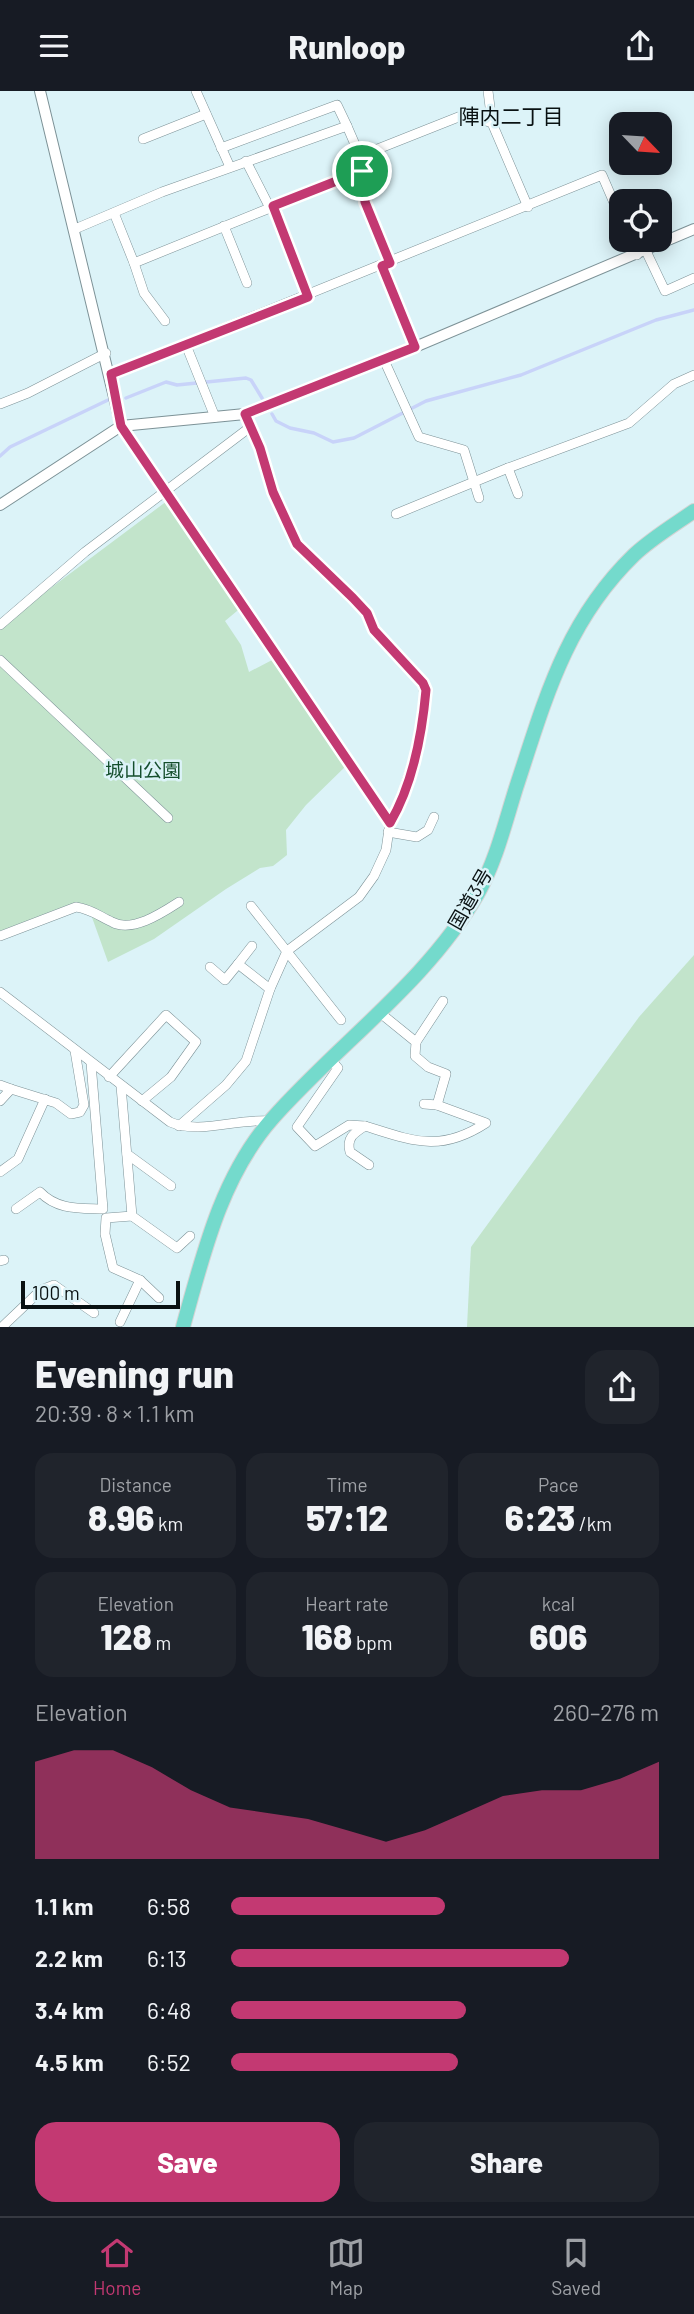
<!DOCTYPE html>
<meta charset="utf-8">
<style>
body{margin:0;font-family:Barlow,"Noto Sans JP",sans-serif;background:#20242c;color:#f1f3f6;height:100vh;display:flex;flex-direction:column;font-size:26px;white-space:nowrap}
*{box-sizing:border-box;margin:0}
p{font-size:23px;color:#9ea1a6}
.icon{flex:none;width:38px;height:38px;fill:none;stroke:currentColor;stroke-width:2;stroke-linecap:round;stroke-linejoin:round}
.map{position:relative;height:1236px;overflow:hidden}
.drawer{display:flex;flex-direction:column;background:#171b24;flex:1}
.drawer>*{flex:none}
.needle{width:46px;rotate:115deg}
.fabs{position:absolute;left:609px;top:21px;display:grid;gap:14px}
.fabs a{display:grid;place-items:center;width:63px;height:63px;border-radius:14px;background:#171b24;box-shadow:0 4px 18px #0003;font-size:35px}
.scale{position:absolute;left:21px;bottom:18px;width:159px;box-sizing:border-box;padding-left:7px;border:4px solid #091112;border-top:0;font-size:19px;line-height:24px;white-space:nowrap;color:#091112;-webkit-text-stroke:5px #dcf3f8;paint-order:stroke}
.pin{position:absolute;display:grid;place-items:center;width:60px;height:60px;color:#fff;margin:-30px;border:4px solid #fff;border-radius:50%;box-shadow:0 2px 7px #0007}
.round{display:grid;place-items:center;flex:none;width:74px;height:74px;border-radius:21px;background:#20242c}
.headline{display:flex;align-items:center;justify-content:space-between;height:119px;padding:0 35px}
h1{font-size:38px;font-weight:800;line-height:52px}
.metrics{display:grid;grid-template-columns:repeat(3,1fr);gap:10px;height:119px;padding:7px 35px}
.metrics div{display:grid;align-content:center;border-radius:18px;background:#20242c;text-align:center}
.metrics b{font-size:35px;font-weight:800}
.metrics small{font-size:19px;font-weight:400}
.metrics p{font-size:19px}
.chart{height:196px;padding:14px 35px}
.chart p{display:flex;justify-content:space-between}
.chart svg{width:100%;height:126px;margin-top:7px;fill:#c33972;opacity:.7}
.button{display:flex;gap:14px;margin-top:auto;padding:14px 35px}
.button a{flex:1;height:80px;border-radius:21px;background:#c33972;color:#fff;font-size:28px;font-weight:800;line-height:80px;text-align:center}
.button a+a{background:#20242c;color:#f1f3f6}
ul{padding:0 35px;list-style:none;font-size:23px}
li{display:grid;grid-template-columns:112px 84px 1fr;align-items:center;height:52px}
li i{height:18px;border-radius:9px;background:#c33972}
header{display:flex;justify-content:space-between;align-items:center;height:91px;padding:0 35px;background:#171b24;font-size:32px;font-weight:800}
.tabs{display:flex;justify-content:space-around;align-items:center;height:98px;border-top:2px solid #363941;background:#171b24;font-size:19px;color:#9ea1a6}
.tabs a{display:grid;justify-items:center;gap:4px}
.tabs .on{color:#c33972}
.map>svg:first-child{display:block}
.green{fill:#c2e4cb}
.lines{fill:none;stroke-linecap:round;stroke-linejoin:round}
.stream{stroke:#c8d3f9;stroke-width:3.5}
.minor-casing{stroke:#7d9297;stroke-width:10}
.tertiary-casing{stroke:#7d9297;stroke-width:12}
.trunk-casing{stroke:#d3d4d4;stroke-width:16}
.minor{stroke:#fff;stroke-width:9}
.tertiary{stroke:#fff;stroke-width:10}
.trunk{stroke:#74dacc;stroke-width:14}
.route-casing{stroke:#fff;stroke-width:14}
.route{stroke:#c33972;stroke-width:9}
.labels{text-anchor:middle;stroke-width:5;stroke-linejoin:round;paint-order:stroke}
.park-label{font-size:19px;fill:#154f2d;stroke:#dcf3f8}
.street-label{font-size:19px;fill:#091112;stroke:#dcf3f8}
.neighbourhood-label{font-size:21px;fill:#091112;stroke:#dcf3f8}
</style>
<header><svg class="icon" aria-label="menu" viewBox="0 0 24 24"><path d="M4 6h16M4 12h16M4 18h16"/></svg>Runloop<svg class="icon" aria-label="share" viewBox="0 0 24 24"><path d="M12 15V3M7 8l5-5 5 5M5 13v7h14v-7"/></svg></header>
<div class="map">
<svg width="694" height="1236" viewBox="0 0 694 1236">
<rect width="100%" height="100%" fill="#dcf3f8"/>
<g class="green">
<path d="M167,410l76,105 -18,15 16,24 8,27 25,-13 75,104 -43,42 -20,25 1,25 -14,11 -13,2 -34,21 -72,50 -46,23 -19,-53 -13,-2 -76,24v-305z"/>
<path d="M694,864v372h-227l4,-80 168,-230z"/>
</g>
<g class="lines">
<g class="stream">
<path d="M126,307l40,-16 11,3 69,-7 5,2 11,18"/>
<path d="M272,323l4,7 14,7 24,5 19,9 21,-4 72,-37 95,-26 135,-55 38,-10"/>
<path d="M0,365l10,-9 98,-47"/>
</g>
<g class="minor-casing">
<g id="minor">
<path d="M196,0l34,76"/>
<path d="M488,0l4,32"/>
<path d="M143,48l63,-25"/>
<path d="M221,57l116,-43 10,21"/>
<path d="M360,65l106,-42 26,9 36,84"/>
<path d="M273,115l35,91"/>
<path d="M270,117l92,-37"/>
<path d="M114,122l20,50 136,-55 -24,-47"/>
<path d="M224,135l23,57"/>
<path d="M75,138l87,-37 185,-66 13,30 5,47 25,60"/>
<path d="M630,149l7,15"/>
<path d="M646,160l19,40 29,-13"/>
<path d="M134,172l10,30 21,28"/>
<path d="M382,175l33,81"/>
<path d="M186,254l29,72"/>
<path d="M384,269l35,77 45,13 15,48"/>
<path d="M111,283l491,-199 19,44"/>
<path d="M0,313l28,-11 78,-40"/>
<path d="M121,335l269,396"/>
<path d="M508,377l121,-45 45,-39 20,-9"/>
<path d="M396,423l112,-46 10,26"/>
<path d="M0,534l85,-73 164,-124"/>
<path d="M0,569l168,158"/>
<path d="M388,741l29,5 11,-7 6,-13"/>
<path d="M251,815l90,114"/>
<path d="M0,845l76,-29c15,2 23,9 36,15 20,11 50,-9 67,-20"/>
<path d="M238,873l14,-18"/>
<path d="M210,876l15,13 13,-16 32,25"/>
<path d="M0,901l170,130c30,13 66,-4 100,-1"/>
<path d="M379,921l37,30 -1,14 13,11 18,7 -9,31 -13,-1"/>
<path d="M416,951l27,-41"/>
<path d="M331,969l7,8 -41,59 18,19 34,-21 16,1"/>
<path d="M109,986l57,-62 30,27 -25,35 -29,24"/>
<path d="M0,994l11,4"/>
<path d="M121,995l11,130 45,32 13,-12"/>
<path d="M0,1010l11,-12 45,14 15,11 9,-2 4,-7 -9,-54"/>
<path d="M179,1035l47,-41 20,-24 24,-72 17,-38 72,-54 15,-21 12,-26 4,-28 8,-13 20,-63 7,-44 -2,-20 -49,-52 -7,-17 -14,-15 -56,-54 -24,-51 -13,-45 -15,-34"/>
<path d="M127,1063l44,32"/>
<path d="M369,1074l-19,-13c-4,-14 4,-19 15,-26 48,15 75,27 121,-3l-49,-18"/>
<path d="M0,1081l18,-13 27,-60"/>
<path d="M16,1118l24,-17c17,18 39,16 63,17l-12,-146"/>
<path d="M0,1170l4,-1"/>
<path d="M140,1189l19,18"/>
<path d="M120,1231l20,-42 -27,-12 -8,-34 1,-16 26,-2"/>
<path d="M2,1236l39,-37 13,-5 40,28"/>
</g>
</g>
<g class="tertiary-casing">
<g id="tertiary">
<path d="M40,0l81,335"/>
<path d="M0,414l121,-79 124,-12 170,-67 279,-118"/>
</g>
</g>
<g class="trunk-casing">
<path id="trunk" d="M183,1236c20,-72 38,-150 89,-208 67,-76 155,-137 206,-226 18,-32 27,-70 38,-105 29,-88 49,-166 118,-233 18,-17 40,-30 60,-44"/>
</g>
<use href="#minor" class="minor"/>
<use href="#tertiary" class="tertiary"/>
<use href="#trunk" class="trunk"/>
</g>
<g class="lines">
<g class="route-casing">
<path id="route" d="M362,80l3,31 25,61 -8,3 33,81 -170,67 15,34 13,44 24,52 56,54 14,15 7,17 49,53 3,7c-4,45 -13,94 -36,133l-269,-397 -10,-52 197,-77 -35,-91z"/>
</g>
<use href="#route" class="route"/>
</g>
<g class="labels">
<g class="park-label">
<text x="143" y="686">城山公園</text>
</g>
<g class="street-label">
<text transform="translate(470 808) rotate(-60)" y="7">国道3号</text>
</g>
<g class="neighbourhood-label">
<text x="511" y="33">陣内二丁目</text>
</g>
</g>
</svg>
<div class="fabs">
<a><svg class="needle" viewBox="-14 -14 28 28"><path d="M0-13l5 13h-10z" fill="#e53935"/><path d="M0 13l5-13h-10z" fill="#9ea1a6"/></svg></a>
<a><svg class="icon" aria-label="locate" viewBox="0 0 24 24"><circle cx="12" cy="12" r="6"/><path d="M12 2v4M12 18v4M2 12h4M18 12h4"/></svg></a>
</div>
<div class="scale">100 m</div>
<div class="pin" style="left:362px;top:80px;background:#1e9e55"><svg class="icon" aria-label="arrive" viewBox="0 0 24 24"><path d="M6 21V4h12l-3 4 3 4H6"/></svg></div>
</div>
<section class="drawer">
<div class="headline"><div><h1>Evening run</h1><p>20:39 · 8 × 1.1 km</p></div><a class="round"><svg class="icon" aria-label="share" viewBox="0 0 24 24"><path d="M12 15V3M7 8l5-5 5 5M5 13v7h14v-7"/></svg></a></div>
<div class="metrics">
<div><p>Distance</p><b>8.96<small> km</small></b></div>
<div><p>Time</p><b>57:12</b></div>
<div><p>Pace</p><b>6:23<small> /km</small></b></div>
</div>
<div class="metrics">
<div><p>Elevation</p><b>128<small> m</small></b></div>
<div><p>Heart rate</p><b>168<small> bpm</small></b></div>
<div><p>kcal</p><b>606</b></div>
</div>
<div class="chart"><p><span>Elevation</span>260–276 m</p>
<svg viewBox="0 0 160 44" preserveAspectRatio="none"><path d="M0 44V10L10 6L20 6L30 12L40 20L50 26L60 28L70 30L80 34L90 38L100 34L110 28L120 22L130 20L140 20L150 16L160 10V44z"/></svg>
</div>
<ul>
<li><b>1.1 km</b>6:58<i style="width:50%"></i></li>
<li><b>2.2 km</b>6:13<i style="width:79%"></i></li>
<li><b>3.4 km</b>6:48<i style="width:55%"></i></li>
<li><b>4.5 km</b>6:52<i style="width:53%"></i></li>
</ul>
<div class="button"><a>Save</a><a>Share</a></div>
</section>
<nav class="tabs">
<a class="on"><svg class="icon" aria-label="home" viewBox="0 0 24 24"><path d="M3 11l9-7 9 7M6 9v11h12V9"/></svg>Home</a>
<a><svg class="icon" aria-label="map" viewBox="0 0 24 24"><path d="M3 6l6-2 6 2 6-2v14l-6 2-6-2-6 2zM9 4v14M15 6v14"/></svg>Map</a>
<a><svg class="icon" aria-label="saved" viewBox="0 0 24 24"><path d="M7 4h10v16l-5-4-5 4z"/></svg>Saved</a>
</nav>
